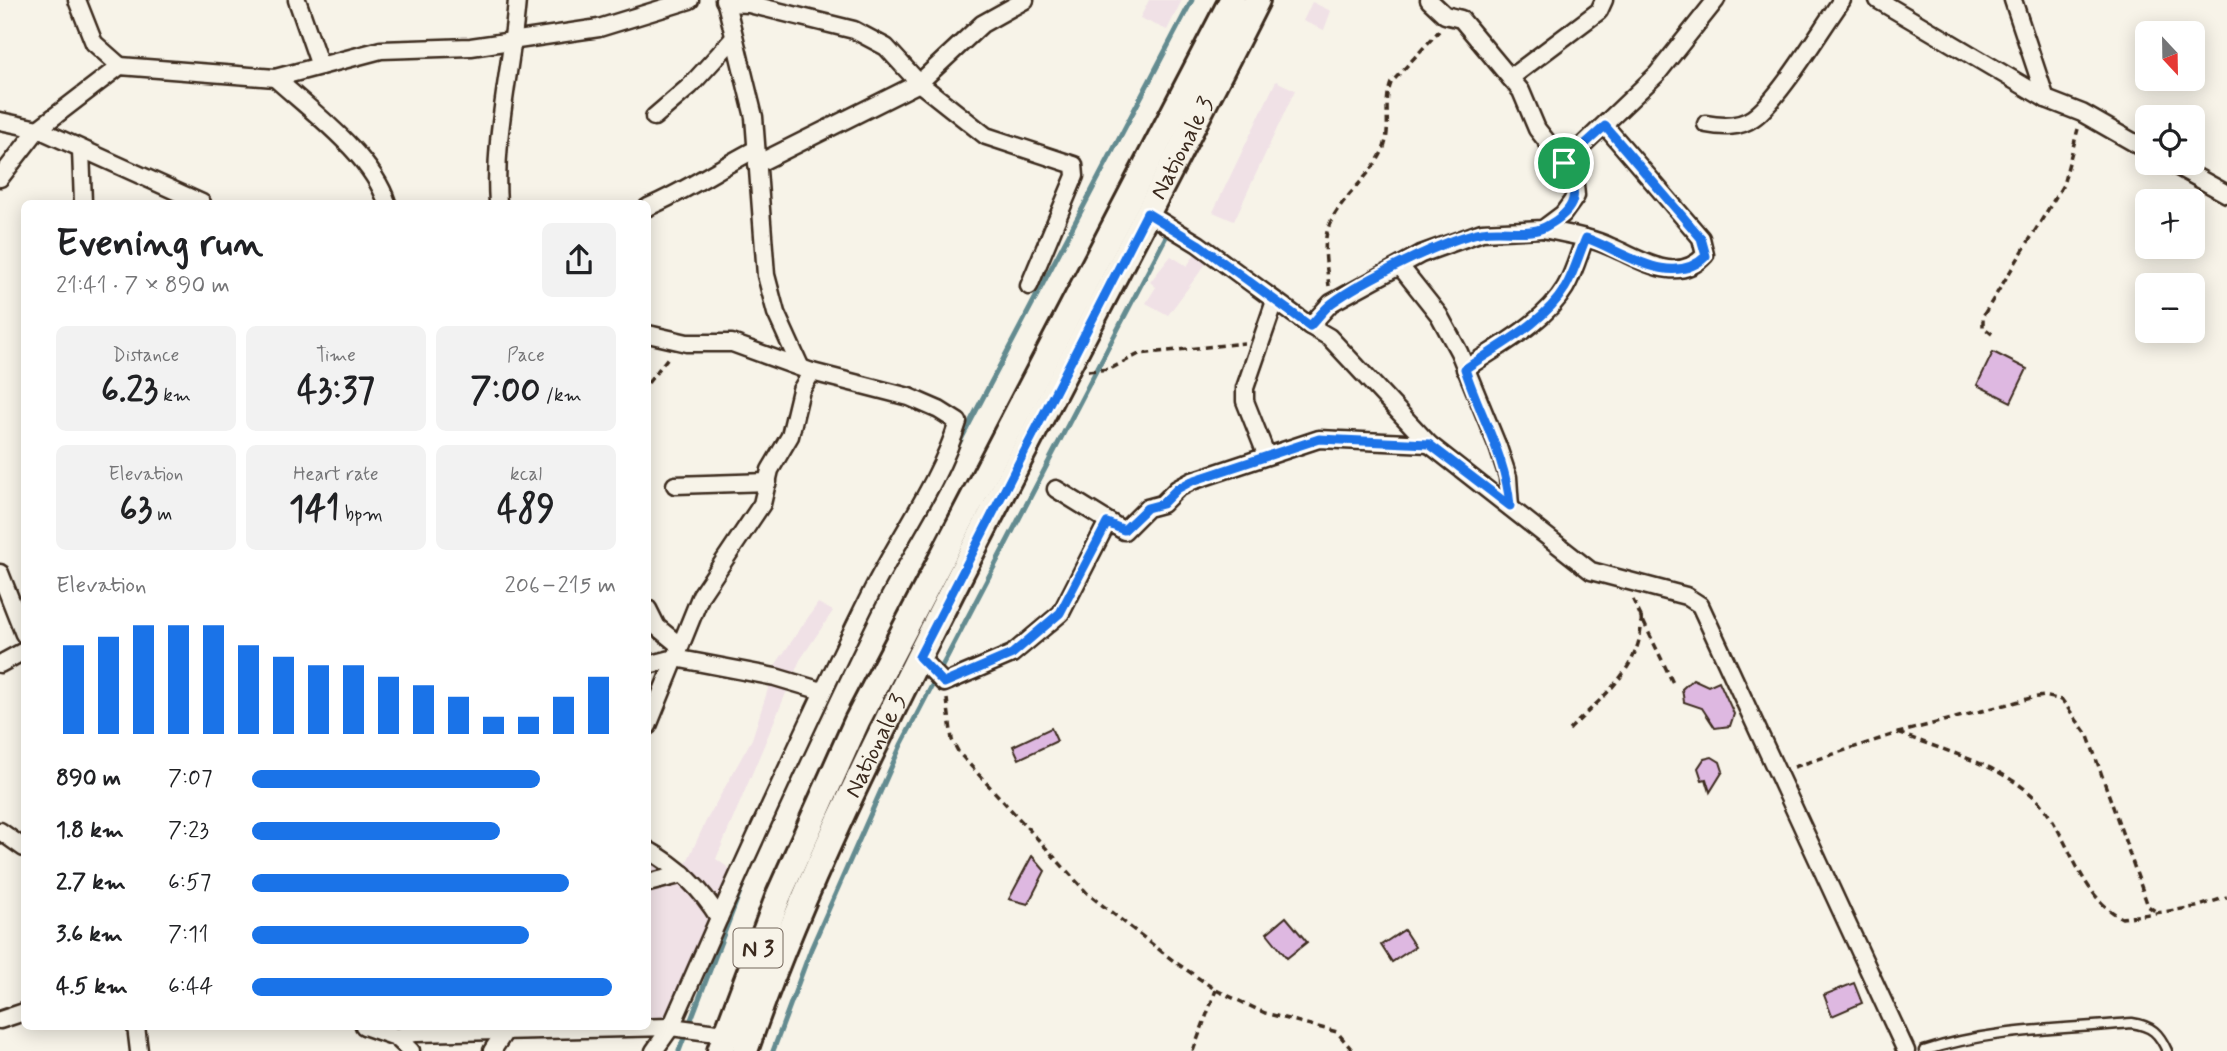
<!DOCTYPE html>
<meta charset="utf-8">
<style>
body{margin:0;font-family:Mynerve,sans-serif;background:#f2f2f2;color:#202124;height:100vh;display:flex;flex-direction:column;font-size:26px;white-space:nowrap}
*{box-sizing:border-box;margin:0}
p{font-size:23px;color:#757577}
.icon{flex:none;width:38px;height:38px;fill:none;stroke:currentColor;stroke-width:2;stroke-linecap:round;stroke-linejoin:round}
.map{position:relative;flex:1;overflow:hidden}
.details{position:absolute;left:21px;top:200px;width:630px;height:830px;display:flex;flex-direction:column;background:#fff;border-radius:10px;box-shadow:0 4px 18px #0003}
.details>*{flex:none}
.needle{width:46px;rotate:158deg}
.buttons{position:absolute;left:2135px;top:21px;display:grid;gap:14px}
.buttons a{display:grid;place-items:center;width:70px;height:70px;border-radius:10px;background:#fff;box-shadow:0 4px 18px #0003;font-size:35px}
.pin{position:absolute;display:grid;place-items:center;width:60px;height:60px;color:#fff;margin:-30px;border:4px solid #fff;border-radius:50%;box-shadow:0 2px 7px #0007}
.round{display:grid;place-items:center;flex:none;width:74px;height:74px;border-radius:10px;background:#f2f2f2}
.head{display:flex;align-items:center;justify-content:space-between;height:119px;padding:0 35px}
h1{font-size:38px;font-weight:700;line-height:52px}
.metrics{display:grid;grid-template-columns:repeat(3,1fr);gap:10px;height:119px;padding:7px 35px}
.metrics div{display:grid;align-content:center;border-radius:10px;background:#f2f2f2;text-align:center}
.metrics b{font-size:35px;font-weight:700}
.metrics small{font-size:19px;font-weight:400}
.metrics p{font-size:19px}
.chart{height:196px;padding:14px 35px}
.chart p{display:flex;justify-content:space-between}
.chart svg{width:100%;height:126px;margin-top:7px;stroke:#1a73e8;stroke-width:6}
ul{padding:0 35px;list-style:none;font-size:23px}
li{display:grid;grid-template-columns:112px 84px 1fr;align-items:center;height:52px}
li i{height:18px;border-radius:9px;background:#1a73e8}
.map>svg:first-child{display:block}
.built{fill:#f0e1e6}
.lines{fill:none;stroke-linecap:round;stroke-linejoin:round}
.stream{stroke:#638b90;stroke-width:5}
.building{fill:#deb8e1;stroke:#3b2a1e;stroke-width:2}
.lane-casing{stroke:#3b2a1e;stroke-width:13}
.street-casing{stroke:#3b2a1e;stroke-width:21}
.primary-casing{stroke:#3b2a1e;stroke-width:30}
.path{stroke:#3b2a1e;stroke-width:3.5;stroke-dasharray:7 5;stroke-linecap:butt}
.lane{stroke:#f7f3e8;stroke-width:8}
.street{stroke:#f7f3e8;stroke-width:16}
.primary{stroke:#f7f3e8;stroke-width:24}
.route-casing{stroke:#fff;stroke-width:14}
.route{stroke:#1a73e8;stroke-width:9}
.labels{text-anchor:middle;stroke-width:5;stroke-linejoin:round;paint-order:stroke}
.shield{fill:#f7f3e8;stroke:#73665b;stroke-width:2}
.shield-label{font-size:23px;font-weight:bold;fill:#3b2a1e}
.street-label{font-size:24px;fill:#3b2a1e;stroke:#f7f3e8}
</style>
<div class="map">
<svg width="2227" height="1051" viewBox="0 0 2227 1051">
<rect width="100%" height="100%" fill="#f7f3e8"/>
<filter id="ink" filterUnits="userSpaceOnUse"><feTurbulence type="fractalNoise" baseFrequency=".0143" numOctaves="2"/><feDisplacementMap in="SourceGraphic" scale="14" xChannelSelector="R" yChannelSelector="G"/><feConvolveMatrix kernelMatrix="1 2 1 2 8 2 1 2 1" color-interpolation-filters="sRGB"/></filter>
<g filter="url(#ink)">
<g class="built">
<path d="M1149,0h33l-15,30 -27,-12z"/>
<path d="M1312,2l19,9 -7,19 -21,-9z"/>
<path d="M1276,81l19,9 -61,131 -21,-9z"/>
<path d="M1195,254l13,7 -40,54 -22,-12 10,-16 -6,-5 21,-26 16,10z"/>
<path d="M818,603l15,8 -33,49 -84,199 21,15 -13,27 -40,-33 22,-47 46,-82 24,-75z"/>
<path d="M648,857l38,22 27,42 -49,108 -16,-3z"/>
</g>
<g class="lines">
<g class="stream">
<path d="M956,449l236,-449"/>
<path d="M679,1051l67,-175"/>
<path d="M773,1051l38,-102 90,-204 269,-516"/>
</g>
</g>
<g class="building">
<path d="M1993,352l34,17 -16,33 -34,-17z"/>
<path d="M1693,679l15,7 11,-5 15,33 -4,12 -15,2 -13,-20 -18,-6 -2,-13z"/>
<path d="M1051,728l6,13 -38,18 -6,-13z"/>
<path d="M1712,757l8,5 3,9 -13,21 -4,-13 -4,1 -4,-12 6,-9z"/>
<path d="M1032,856l13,15 -17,33 -19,-5z"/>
<path d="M1286,917l21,25 -20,16 -20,-25z"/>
<path d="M1404,930l11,17 -23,15 -11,-17z"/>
<path d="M1854,983l8,20 -30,13 -8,-21z"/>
</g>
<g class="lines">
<g class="lane-casing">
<path id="lane" d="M1924,1051c65,-22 140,-22 208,-28 20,3 27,10 35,28"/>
</g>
<g class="street-casing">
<g id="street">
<path d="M77,0l17,43 26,23"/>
<path d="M297,0l23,66"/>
<path d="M724,0l2,3 23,1 105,26 32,17 33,36 67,53 88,29 1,11 -46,110"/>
<path d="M1878,0l168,99 36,14 65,37"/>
<path d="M2013,0l33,99"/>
<path d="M726,3l28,114 12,158 10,38 24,53"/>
<path d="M275,78c36,33 97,77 112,125"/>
<path d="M1510,78l89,-67 5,-11"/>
<path d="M654,117l36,-31 44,-48"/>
<path d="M0,121l38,8 164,74"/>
<path d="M1706,124c16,3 33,4 47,-6 26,-18 68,-89 89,-118"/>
<path d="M81,150l2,53"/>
<path d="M1564,163l93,-89 59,-74"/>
<path d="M2171,163l56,31"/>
<path d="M757,164l162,-81 63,-59 43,-24"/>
<path d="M0,178l38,-49 82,-63 155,12 106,-28 90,-3 128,-19 91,-28"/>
<path d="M498,203c-5,-68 14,-135 19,-203"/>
<path d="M648,207c38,-16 71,-39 108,-58"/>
<path d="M1147,213l51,31 112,82 19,11 100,107 162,127 95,25 14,9 206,446"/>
<path d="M1543,229c23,5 47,8 68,18 30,12 66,39 94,8l-4,-17 -96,-112"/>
<path d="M1400,266l39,49 20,37 39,95 10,30 2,30"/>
<path d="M1310,326l21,-23 90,-49 61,-22 61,-3 20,-15 13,-18 -1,-11 -11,-22 -27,-34 -16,-38 -60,-72 -16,-4 -16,-15"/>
<path d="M648,334l39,9h45l80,29 97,25 30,13 19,12c-18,59 -57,112 -85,167 -54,108 -104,218 -154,329"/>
<path d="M1465,369c33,-23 78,-45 100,-81 9,-15 14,-34 20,-50"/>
<path d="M1266,454l-21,-53v-13l30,-87"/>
<path d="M675,485l93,-3"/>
<path d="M1056,489l68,42 23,-23 15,-4 15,-15 15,-8 127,-42 110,5"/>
<path d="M0,573l24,61"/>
<path d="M648,609l9,18 22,18"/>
<path d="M919,657l25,26 68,-29 49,-41 46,-90"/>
<path d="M0,664l24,-13"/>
<path d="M648,665l27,-7 100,19 47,14"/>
<path d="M648,726l53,-131 61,-91 8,-34 20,-34 11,-46 11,-18"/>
<path d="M0,831l24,17"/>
<path d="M648,850c31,17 53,38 71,68l-48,109 -17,24"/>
<path d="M648,883l35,-9"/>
<path d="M0,1020l24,-8"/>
<path d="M136,1026l3,25"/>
<path d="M364,1026l32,11 20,-4 255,-6 61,8"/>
<path d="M396,1037l15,14"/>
<path d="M492,1051l16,-24"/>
</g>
</g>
<g class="primary-casing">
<g id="primary">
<path d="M720,1051l59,-156 78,-174 375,-721"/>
<path id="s1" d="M745,1051c52,-153 129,-306 202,-450 102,-202 209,-400 310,-601"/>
</g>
</g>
<g class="path">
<path d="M1329,286c-2,-17 -6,-37 -2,-54 8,-31 42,-52 55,-80 11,-22 0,-46 9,-69l48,-52"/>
<path d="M1992,334l-9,-7v-11l80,-131 15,-56"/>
<path d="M1088,371l22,-2 29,-15 105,-11"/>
<path d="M648,383l22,-28"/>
<path d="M1633,600l40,83"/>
<path d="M947,699l5,41 7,13 129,141 87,68 41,28 49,23 72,19 16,19"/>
<path d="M1569,730c34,-34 76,-64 72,-116"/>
<path d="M1898,733c46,18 106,32 140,68 32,35 40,94 84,117l74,-11 31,-10"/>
<path d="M1794,767l104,-34 133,-35 13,-2 18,4 26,36 60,170 10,7"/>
<path d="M1193,1051l23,-61"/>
</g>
<use href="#lane" class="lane"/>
<use href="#street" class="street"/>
<use href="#primary" class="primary"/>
</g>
</g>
<g class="lines" filter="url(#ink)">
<g class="route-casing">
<path id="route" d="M1605,126l96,112 5,18c-34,34 -85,-6 -120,-18 -7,16 -12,35 -21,50 -22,36 -67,58 -100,81 15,47 41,87 45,137l-81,-62 -110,-5 -127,42 -15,8 -15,15 -15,4 -23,22 -17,-7 -47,90 -48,41 -68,29 -25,-26 228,-444 51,31 112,82c7,-7 14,-17 22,-23 30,-22 113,-64 150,-71 18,-4 47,4 63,-5 34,-18 34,-34 19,-64z"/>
</g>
<use href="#route" class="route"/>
</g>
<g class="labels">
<rect class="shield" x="733.5" y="928.5" width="49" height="39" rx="5"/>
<g class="shield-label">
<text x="758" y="956">N 3</text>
</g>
<g class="street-label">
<text dy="8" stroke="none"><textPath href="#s1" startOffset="1004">Nationale 3</textPath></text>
<text dy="8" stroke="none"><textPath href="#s1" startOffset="332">Nationale 3</textPath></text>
</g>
</g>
</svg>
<div class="buttons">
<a><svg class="needle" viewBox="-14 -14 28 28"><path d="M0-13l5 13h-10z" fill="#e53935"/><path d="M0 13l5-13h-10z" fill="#757577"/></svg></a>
<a><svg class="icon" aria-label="locate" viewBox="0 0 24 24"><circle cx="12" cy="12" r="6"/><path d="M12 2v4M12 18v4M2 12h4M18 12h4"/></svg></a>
<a>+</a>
<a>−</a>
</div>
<div class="pin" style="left:1564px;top:163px;background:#1e9e55"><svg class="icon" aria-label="arrive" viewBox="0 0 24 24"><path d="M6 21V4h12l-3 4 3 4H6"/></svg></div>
<section class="details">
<div class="head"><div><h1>Evening run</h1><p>21:41 · 7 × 890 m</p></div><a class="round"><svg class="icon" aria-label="share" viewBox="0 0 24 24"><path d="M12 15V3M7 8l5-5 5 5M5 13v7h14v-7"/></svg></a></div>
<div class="metrics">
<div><p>Distance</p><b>6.23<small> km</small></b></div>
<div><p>Time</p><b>43:37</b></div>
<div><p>Pace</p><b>7:00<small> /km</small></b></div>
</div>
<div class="metrics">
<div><p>Elevation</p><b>63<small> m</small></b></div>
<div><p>Heart rate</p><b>141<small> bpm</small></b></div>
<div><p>kcal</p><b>489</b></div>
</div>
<div class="chart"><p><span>Elevation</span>206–215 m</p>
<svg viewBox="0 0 160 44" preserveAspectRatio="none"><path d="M5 44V13M15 44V10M25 44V6M35 44V6M45 44V6M55 44V13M65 44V17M75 44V20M85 44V20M95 44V24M105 44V27M115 44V31M125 44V38M135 44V38M145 44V31M155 44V24"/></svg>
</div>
<ul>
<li><b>890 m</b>7:07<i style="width:79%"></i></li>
<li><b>1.8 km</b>7:23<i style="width:68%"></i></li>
<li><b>2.7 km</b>6:57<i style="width:87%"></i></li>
<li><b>3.6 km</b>7:11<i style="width:76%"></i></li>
<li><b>4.5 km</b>6:44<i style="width:99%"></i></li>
</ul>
</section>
</div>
